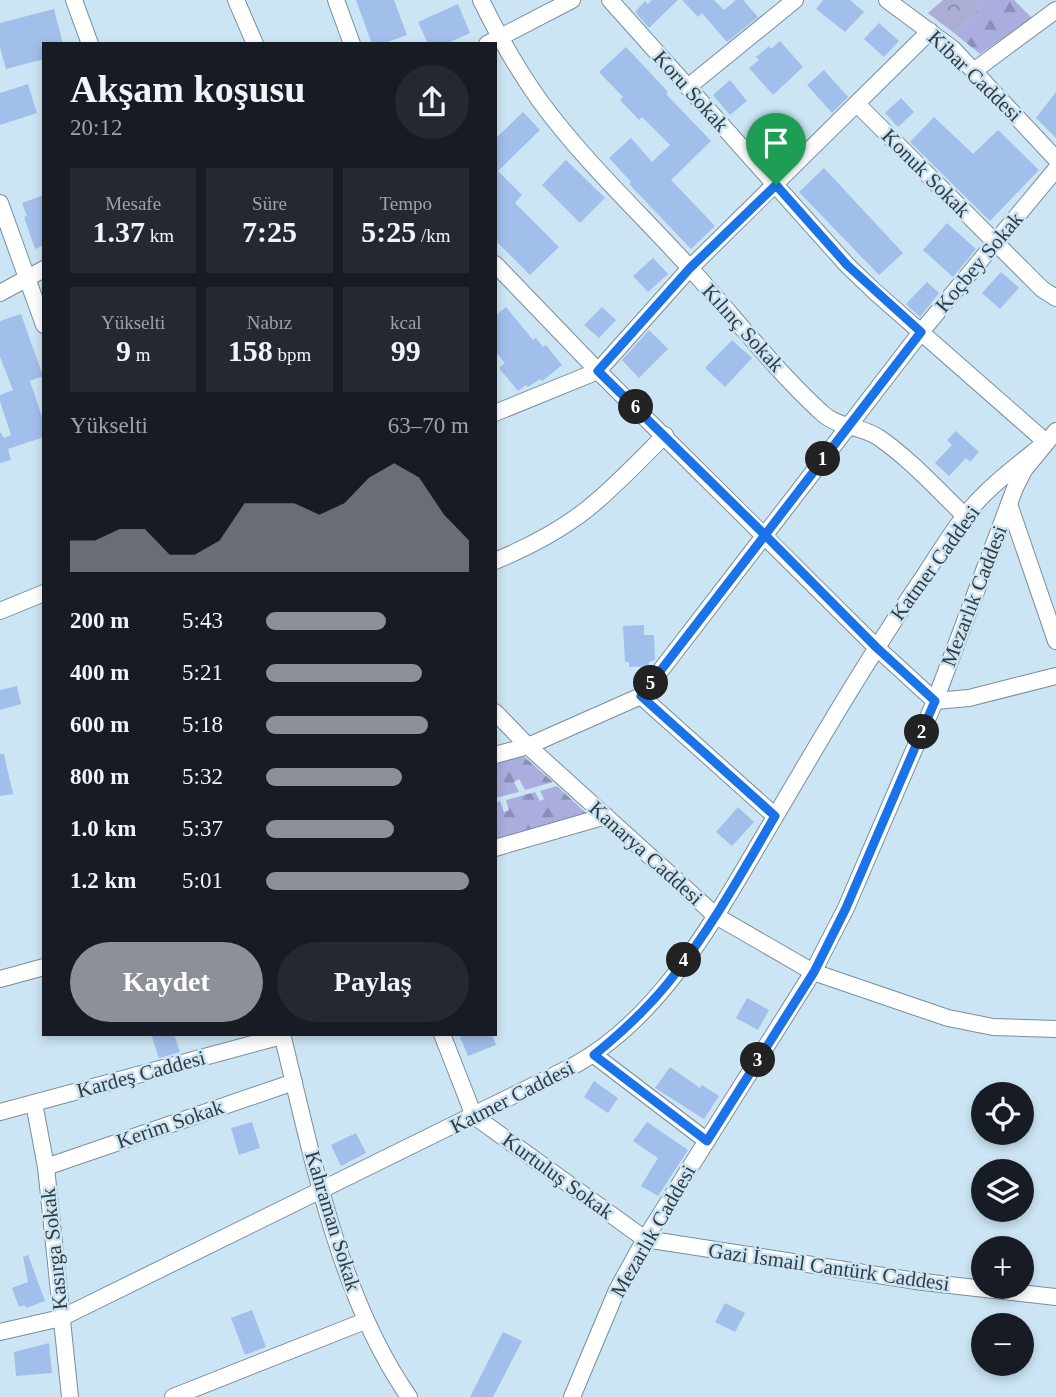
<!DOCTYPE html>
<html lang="tr">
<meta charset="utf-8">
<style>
body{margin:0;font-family:"Times New Roman",serif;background:#242831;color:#f1f3f6;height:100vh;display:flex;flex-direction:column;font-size:26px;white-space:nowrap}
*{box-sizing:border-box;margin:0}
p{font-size:23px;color:#9ea1a6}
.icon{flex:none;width:38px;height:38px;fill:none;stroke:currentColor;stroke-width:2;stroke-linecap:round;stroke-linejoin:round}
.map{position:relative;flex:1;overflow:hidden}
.sheet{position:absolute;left:42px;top:42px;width:455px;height:994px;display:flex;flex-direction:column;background:#171b24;border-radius:0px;box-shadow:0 4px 10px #0003}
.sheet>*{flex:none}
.buttons{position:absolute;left:971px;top:1082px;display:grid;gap:14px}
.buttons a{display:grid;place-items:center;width:63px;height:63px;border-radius:50%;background:#171b24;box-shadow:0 4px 10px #0003;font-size:35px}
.pin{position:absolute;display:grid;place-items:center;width:60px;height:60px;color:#fff;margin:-72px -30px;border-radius:50% 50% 50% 0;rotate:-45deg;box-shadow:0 0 7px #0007}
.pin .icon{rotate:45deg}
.km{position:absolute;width:35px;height:35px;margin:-18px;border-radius:50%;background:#222;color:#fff;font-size:19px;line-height:35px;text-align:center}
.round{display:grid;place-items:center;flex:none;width:74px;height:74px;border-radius:37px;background:#242831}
.headline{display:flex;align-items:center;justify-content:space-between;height:119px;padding:0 28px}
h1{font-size:38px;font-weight:700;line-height:52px}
.stats{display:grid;grid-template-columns:repeat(3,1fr);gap:10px;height:119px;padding:7px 28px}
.stats div{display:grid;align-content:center;border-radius:0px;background:#242831;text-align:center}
.stats b{font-size:30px;font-weight:700}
.stats small{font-size:19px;font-weight:400}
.stats p{font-size:19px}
.chart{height:196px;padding:14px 28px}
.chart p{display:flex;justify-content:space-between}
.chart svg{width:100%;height:126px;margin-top:7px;fill:#8c9099;opacity:.7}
.primary-button{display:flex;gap:14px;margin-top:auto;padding:14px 28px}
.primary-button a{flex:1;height:80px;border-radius:42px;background:#8c9099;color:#fff;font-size:28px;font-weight:700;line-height:80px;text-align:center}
.primary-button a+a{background:#242831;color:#f1f3f6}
ul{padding:0 28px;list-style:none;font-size:23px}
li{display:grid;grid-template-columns:112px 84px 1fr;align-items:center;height:52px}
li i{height:18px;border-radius:9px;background:#8c9099}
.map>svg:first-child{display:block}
.forest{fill:url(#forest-firs)}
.park{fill:url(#park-crowns)}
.building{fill:#a2beeb}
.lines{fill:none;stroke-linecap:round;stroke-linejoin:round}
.minor-casing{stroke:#788e9c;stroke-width:18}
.minor{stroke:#fff;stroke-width:16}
.route-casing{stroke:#fff;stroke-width:14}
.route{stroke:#1a73e8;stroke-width:9}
.labels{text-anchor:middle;stroke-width:5;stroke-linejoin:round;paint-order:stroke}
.street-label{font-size:21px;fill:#333c42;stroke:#cce5f4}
</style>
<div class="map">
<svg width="1056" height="1397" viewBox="0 0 1056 1397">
<defs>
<pattern id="forest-firs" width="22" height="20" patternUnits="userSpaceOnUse" patternTransform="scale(1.75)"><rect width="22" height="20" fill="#aaadde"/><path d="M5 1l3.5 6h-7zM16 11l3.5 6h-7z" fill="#8b8eb6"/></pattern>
<pattern id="park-crowns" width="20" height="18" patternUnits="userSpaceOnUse" patternTransform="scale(1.75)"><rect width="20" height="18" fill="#abadd2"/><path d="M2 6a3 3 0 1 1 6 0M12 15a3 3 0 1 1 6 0" fill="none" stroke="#8c8eac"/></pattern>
</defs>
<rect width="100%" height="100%" fill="#cce5f4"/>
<g class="forest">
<path d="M974,0h40l18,18 -52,36 -26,-21 26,-26z"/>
<path d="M521,754l32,28 -28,8 -6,-11 -5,3 5,10 -24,6v-36z"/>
<path d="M557,786l30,28 -92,28v-39l5,-2 4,11 5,-2 -3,-10 29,-8 5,9 4,-2 -4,-8z"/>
</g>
<path class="park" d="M943,0h31l6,7 -26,26 -26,-20z"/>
<g class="building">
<path d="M356,0h38l13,35 -25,9h-10z"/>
<path d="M652,0h26l-29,28 -14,-16 10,-11 3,3z"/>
<path d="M682,0h32l10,10 12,-10h7l15,17 -31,25 -25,-29 -4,4z"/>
<path d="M823,0h27l14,12 -19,20 -29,-23z"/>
<path d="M458,4l12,29 -24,11h-18l-10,-22z"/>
<path d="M54,9l9,35h-19v15l-38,10 -6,-22v-24z"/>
<path d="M879,23l20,18 -15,16 -20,-18z"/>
<path d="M780,41l23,26 -30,28 -24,-27 10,-8 -3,-3 13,-11 2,3z"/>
<path d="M626,47l42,45 -2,2 45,47 -40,39 44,46 -24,23 -62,-65 2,-2 -22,-24 22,-20 21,24 18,-17 -28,-28 -3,3 -19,-20 3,-3 -24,-25z"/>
<path d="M824,70l24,27 -16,16 -25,-28z"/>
<path d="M730,80l17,21 -17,14 -17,-20z"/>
<path d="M28,84l9,29 -37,12v-32z"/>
<path d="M1056,92v46l-20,-20z"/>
<path d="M901,98l13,14 -16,15 -13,-14z"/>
<path d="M523,112l17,18 -42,41 24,24 -7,8 44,44 -29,28 -35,-35v-101z"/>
<path d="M934,117l39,37 25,-24 41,40 -49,51 -80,-79z"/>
<path d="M566,160l39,38 -25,25 -38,-38z"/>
<path d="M824,168l79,85 -24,22 -80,-83z"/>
<path d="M44,195v50l-9,4 -11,-32 3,-1 -5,-13z"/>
<path d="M947,223l29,26 -23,28 -30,-27z"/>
<path d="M653,258l15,16 -20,18 -15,-16z"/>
<path d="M1001,272l18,16 -19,21 -18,-16z"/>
<path d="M927,282l12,11 -19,24 -14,-13z"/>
<path d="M506,307l27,33 3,-2 7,9 3,-2 16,20 -20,16 -2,-2 -12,8 -2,-2 -8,6 -19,-23 6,-5 -10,-12v-35z"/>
<path d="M602,307l14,13 -17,18 -15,-13z"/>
<path d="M21,314l22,62 -13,5 14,42v14l-36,12 3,11 -11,3v-31l4,6 7,-3 -11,-34v-6l13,-5 -13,-33v-36z"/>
<path d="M649,330l19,19 -29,29 -17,-18z"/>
<path d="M732,340l20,18 -27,29 -20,-19z"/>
<path d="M956,431l23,21 -9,10 -4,-4 -17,18 -14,-13 17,-18 -5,-5z"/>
<path d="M644,625v10h10l1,25 -6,2v4l-20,1v-5h-4l-2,-36z"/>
<path d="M17,686l4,18 -21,6v-20z"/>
<path d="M0,754h4l9,40 -13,2z"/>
<path d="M738,807l16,15 -22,24 -16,-14z"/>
<path d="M747,998l22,12 -11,20 -22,-12z"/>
<path d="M151,1034h23l6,18 -21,6z"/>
<path d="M468,1034h24l4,11 -28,11 -8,-19z"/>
<path d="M670,1067l30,21 2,-3 17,11 -15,23 -49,-31z"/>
<path d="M594,1081l24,17 -10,15 -24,-16z"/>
<path d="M252,1122l8,26 -21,7 -8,-27z"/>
<path d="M647,1122l41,28 -30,46 -17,-10 17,-28 -25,-17z"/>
<path d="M356,1133l10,20 -25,13 -10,-21z"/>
<path d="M28,1255l17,46 -19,7 -1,-3 -6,2 -7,-19 16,-6 -5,-25z"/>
<path d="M725,1303l20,10 -10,19 -20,-10z"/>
<path d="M252,1310l14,37 -21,8 -14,-37z"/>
<path d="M503,1332l19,9 -29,56h-23z"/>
<path d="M49,1343l3,30 -36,3 -2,-24z"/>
</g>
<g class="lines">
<g class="minor-casing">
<g id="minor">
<path d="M74,0l16,44"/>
<path d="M236,0l19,44"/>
<path d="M336,0l16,44"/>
<path d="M481,0c17,35 36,69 59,101 43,59 99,111 149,166 44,48 84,101 132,145 16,16 38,13 57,25 32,22 59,52 87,79"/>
<path d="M887,0l66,49 103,110"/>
<path d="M487,44l85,-44"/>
<path d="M975,70l81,-60"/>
<path d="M688,87l107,-87"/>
<path d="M857,104l185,185 14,9"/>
<path d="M0,203l44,122"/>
<path d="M495,264l103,107 278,276 59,54 34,-3 87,-22"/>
<path d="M0,293l44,-24"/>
<path d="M495,413l103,-42 92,-103 240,-237"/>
<path d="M1009,504l47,137"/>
<path d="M495,561c36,-15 74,-35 103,-61 23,-20 45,-43 67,-65"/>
<path d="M0,611l44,-18"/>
<path d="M641,696l134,120"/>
<path d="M495,712l33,34 188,170 97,56 135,46 45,9 63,2"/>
<path d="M495,755l33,-9 113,-50 280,-364 135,-163"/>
<path d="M495,848l111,-32"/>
<path d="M0,979l44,-12"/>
<path d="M282,1034c30,120 56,261 127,363"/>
<path d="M442,1034l32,82 171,123 278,43 133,15"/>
<path d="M594,1055l113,86"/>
<path d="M34,1103l12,64 24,230"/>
<path d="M0,1112l282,-76"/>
<path d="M46,1167l248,-85"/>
<path d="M0,1332l61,-14 512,-252c91,-49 147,-157 199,-244 48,-82 96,-164 150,-243 14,-21 27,-43 42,-62 22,-29 54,-52 82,-75l-172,-151 -27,-26 -237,-265"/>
<path d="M173,1397l192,-76"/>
<path d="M572,1397l45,-107 28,-51 168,-267 33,-64 89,-207 80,-213 9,-18 32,-39"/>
</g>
</g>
<use href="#minor" class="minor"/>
</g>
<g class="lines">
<g class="route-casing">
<path id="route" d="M776,185l71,80 74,67 -156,203 111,112 59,54 -89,207 -32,64 -107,169 -113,-86c27,-22 52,-45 74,-72 41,-51 74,-110 107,-167l-134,-120 124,-161 -167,-164 92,-103 86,-83"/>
</g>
<use href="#route" class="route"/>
</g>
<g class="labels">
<g class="street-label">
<text transform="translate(975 76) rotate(44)" y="7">Kibar Caddesi</text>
<text transform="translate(691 91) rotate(48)" y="7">Koru Sokak</text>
<text transform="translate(926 173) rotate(45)" y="7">Konuk Sokak</text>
<text transform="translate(979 262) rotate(-50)" y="7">Koçbey Sokak</text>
<text transform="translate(743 328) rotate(48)" y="7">Kılınç Sokak</text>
<text transform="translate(935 563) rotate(-54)" y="7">Katmer Caddesi</text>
<text transform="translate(974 596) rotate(-69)" y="7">Mezarlık Caddesi</text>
<text transform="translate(646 853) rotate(42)" y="7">Kanarya Caddesi</text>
<text transform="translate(141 1074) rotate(-15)" y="7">Kardeş Caddesi</text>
<text transform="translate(512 1097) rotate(-27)" y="7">Katmer Caddesi</text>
<text transform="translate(170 1124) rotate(-19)" y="7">Kerim Sokak</text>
<text transform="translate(558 1176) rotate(36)" y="7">Kurtuluş Sokak</text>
<text transform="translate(333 1221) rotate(73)" y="7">Kahraman Sokak</text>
<text transform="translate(653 1231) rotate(-60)" y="7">Mezarlık Caddesi</text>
<text transform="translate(54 1249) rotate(-96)" y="7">Kasırga Sokak</text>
<text transform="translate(829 1267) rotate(8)" y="7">Gazi İsmail Cantürk Caddesi</text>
</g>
</g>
</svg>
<div class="buttons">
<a><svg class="icon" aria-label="locate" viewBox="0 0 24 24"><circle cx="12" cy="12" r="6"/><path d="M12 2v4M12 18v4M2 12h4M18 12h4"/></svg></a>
<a><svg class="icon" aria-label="layers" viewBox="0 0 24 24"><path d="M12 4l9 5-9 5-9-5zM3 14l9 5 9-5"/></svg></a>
<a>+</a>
<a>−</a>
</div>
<div class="pin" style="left:776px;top:185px;background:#1e9e55"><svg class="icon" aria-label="arrive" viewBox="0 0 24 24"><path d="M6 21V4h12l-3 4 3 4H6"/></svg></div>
<b class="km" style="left:823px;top:459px">1</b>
<b class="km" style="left:922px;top:732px">2</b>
<b class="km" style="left:758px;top:1060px">3</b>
<b class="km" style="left:684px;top:960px">4</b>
<b class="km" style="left:651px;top:683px">5</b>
<b class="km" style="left:636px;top:407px">6</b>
<section class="sheet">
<div class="headline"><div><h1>Akşam koşusu</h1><p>20:12</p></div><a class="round"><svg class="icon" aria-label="share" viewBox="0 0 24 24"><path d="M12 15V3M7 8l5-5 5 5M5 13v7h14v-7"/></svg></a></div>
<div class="stats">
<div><p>Mesafe</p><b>1.37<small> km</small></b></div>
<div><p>Süre</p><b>7:25</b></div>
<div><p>Tempo</p><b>5:25<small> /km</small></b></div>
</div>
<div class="stats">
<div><p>Yükselti</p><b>9<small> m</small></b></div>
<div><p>Nabız</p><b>158<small> bpm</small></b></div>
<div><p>kcal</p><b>99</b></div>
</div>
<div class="chart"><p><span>Yükselti</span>63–70 m</p>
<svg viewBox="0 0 160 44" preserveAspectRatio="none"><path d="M0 44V33L10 33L20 29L30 29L40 38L50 38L60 33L70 20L80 20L90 20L100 24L110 20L120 11L130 6L140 11L150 24L160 33V44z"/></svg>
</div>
<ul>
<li><b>200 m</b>5:43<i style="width:59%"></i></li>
<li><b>400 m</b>5:21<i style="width:77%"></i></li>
<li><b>600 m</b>5:18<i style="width:80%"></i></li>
<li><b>800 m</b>5:32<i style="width:67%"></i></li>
<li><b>1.0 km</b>5:37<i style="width:63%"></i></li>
<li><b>1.2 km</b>5:01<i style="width:100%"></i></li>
</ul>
<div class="primary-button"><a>Kaydet</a><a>Paylaş</a></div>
</section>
</div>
